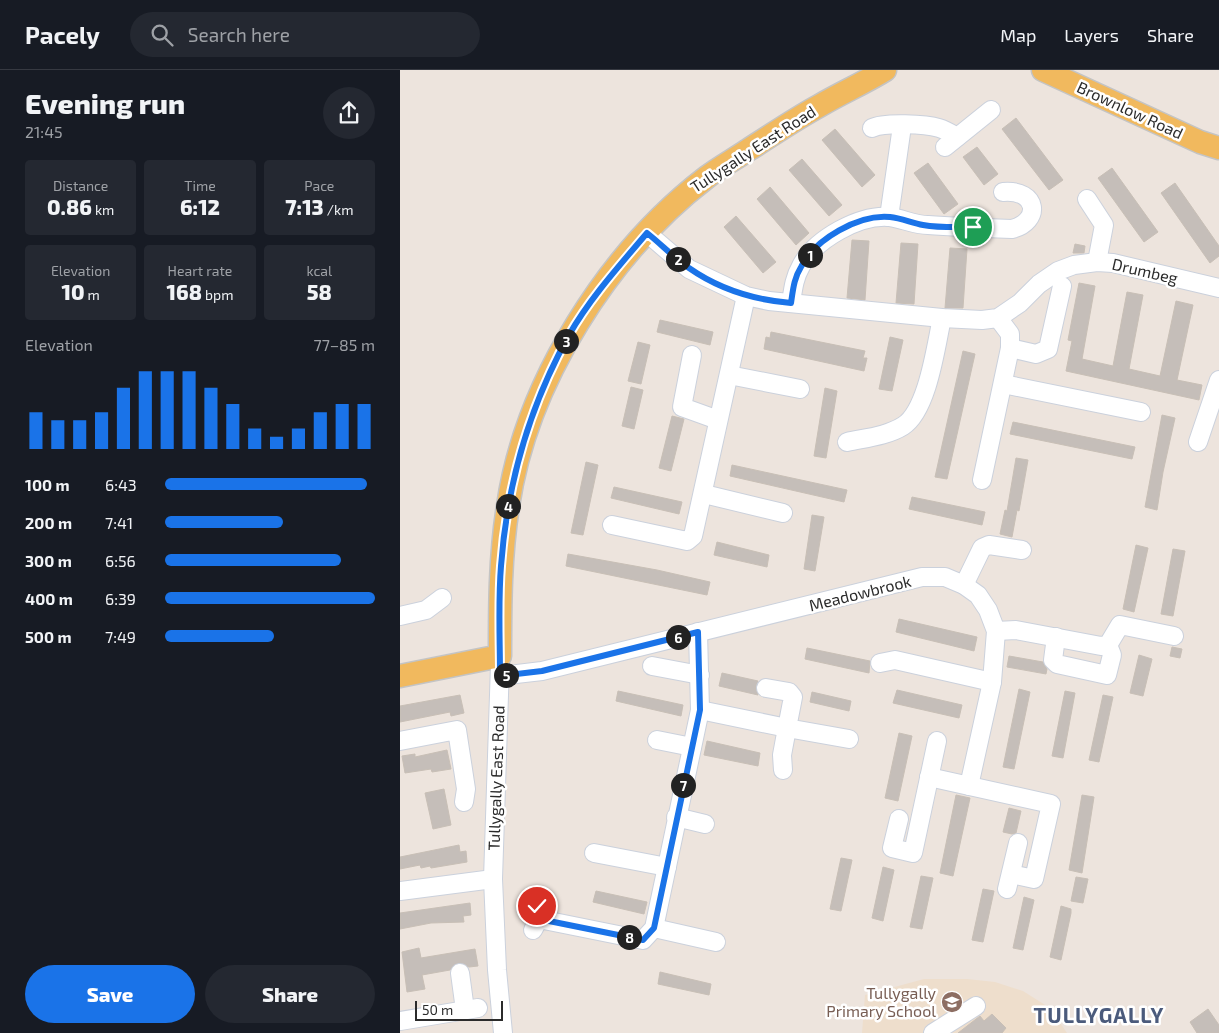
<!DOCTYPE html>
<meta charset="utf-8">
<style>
body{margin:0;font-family:"Exo 2",sans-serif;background:#242831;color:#f1f3f6;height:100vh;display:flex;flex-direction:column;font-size:19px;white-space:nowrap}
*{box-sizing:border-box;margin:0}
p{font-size:16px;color:#9ea1a6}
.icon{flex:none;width:28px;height:28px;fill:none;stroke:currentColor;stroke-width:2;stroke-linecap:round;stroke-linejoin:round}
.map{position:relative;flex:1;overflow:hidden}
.details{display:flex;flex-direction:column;background:#171b24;width:400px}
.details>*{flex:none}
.scale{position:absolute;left:15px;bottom:12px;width:88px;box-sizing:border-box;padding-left:5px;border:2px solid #2b2b2b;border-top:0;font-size:14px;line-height:18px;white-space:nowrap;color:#2b2b2b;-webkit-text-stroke:4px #fff;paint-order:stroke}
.pin{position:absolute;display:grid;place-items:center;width:42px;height:42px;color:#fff;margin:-21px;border:2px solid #fff;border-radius:50%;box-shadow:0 1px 5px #0007}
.km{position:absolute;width:25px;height:25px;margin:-12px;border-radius:50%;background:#222;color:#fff;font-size:14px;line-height:25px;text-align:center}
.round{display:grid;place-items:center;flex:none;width:52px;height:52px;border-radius:26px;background:#242831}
.overview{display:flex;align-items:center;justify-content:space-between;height:85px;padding:0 25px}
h1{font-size:28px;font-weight:800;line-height:38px}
.metrics{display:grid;grid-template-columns:repeat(3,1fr);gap:8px;height:85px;padding:5px 25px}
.metrics div{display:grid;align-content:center;border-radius:5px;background:#242831;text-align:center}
.metrics b{font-size:21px;font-weight:800}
.metrics small{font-size:14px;font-weight:400}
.metrics p{font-size:14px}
.chart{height:140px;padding:10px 25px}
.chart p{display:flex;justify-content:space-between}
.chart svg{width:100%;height:90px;margin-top:5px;stroke:#1a73e8;stroke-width:6}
.primary-button{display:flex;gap:10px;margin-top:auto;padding:10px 25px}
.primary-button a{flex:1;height:58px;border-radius:30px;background:#1a73e8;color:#fff;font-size:20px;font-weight:800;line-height:58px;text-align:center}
.primary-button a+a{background:#242831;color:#f1f3f6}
ul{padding:0 25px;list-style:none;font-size:16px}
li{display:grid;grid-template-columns:80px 60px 1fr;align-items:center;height:38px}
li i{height:12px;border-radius:6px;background:#1a73e8}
header{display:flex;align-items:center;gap:30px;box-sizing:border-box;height:70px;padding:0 25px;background:#171b24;border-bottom:1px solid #363941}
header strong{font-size:24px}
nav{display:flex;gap:28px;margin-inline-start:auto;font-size:18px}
.search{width:350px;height:45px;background:#242831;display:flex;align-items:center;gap:12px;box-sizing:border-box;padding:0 18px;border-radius:28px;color:#9ea1a6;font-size:19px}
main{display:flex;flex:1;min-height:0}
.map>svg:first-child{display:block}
.education{fill:#eedecc}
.building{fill:#c5beb9;stroke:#c8bfb6}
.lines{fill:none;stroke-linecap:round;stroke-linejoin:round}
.minor-casing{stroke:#cbd1dc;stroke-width:20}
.major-casing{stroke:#c4c4c4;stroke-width:25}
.minor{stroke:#fff;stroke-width:18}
.major{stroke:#f1b95e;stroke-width:22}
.route-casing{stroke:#fff;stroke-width:10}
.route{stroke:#1a73e8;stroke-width:6}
.labels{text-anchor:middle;stroke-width:5;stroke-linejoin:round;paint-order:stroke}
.street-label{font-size:16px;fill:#2b2b2b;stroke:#fff}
.education-label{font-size:16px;fill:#785e54;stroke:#fff;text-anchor:end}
.district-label{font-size:21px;font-weight:bold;letter-spacing:1px;fill:#4b5b7c;stroke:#fff}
</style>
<header>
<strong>Pacely</strong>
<div class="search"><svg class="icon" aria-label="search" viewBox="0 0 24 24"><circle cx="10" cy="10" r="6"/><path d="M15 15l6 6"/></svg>Search here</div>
<nav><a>Map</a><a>Layers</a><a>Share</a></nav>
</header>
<main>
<section class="details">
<div class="overview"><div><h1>Evening run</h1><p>21:45</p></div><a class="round"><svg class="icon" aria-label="share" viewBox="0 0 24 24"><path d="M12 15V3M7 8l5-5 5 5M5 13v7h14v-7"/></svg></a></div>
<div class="metrics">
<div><p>Distance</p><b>0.86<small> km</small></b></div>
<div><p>Time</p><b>6:12</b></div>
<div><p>Pace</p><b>7:13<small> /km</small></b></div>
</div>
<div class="metrics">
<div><p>Elevation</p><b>10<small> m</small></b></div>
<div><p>Heart rate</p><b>168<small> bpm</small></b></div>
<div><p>kcal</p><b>58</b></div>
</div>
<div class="chart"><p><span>Elevation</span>77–85 m</p>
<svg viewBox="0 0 160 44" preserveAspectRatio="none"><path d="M5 44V26M15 44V30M25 44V30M35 44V26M45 44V14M55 44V6M65 44V6M75 44V6M85 44V14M95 44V22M105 44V34M115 44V38M125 44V34M135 44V26M145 44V22M155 44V22"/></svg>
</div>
<ul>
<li><b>100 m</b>6:43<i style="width:96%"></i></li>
<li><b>200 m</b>7:41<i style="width:56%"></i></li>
<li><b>300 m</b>6:56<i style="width:84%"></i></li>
<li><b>400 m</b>6:39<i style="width:100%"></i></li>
<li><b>500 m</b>7:49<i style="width:52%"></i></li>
</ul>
<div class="primary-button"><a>Save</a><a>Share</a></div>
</section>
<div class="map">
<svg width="819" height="963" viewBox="0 0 819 963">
<rect width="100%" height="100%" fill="#ede4dd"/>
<path class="education" d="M524,909h43l28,3 28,9 27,17 17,25h-205l3,-38z"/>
<g class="building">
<path d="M616,48l47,62 -14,10 -47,-61z"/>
<path d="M435,59l40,46 -13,12 -40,-47z"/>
<path d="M577,77l21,27 -14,11 -21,-28z"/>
<path d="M402,89l40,46 -13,11 -40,-46z"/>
<path d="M528,93l30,41 -14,10 -30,-41z"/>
<path d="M712,98l46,64 -14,10 -46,-64z"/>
<path d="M775,113l44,63v10l-9,7 -49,-70z"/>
<path d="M370,117l39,46 -13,12 -39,-46z"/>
<path d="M336,146l40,46 -13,11 -39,-46z"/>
<path d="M452,170l17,1 -4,59 -18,-2z"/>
<path d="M501,173l17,1 -4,60 -18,-1z"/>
<path d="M675,174l10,2 -1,7h-11z"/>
<path d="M550,178l17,1 -4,59h-18z"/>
<path d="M679,213l16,3 -13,73 31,7 14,-74 16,3 -14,74 31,7 16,-75 17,4 -16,75 25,5 -3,15 -133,-29 6,-30 -4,-1z"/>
<path d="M260,250l53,12 -3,13 -53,-13z"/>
<path d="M371,262l94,19 -2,7h4l-3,13 -100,-22 2,-12 4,1z"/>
<path d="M490,267l13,3 -11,51 -13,-2z"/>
<path d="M238,272l12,3 -9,39 -13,-3z"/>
<path d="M563,281l12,3 -28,125 -12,-2z"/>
<path d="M231,317l12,3 -9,39 -12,-3z"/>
<path d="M425,318l12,3 -11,67 -12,-2z"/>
<path d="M762,345l13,3 -12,54 -6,38 -12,-3z"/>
<path d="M272,346l12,3 -13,52 -12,-3z"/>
<path d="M613,352l122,25 -3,12 -122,-25z"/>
<path d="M616,388l12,2 -9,51 -2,-1 -5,27 -12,-3 5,-24 2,1z"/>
<path d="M186,392l12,3 -15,70 -12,-2z"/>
<path d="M332,395l115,25 -3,12 -114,-26z"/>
<path d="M214,417l68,15 -3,12 -68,-16z"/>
<path d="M512,427l73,15 -3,13 -73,-16z"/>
<path d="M412,445l12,2 -9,54 -11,-2z"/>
<path d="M317,472l52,13 -2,12 -53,-12z"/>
<path d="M736,475l12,3 -14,64 -11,-3z"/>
<path d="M773,479l12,2 -12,65 -12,-2z"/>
<path d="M168,484l89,16 53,12 -3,13 -141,-29z"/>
<path d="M499,549l78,18 -3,14 -78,-19z"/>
<path d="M772,577l10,2 -2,9 -10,-2z"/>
<path d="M407,578l63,13 -1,12 -64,-14z"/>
<path d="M739,585l13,4 -9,37 -13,-3z"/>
<path d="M609,586l34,6 4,7 -1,5 -39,-7z"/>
<path d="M322,603l36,8 -2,6 2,8 -39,-9z"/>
<path d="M619,619l11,3 -16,77 -11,-2z"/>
<path d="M497,620l65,15 -3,13 -66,-15z"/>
<path d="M218,621l65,14 -2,11 -65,-15z"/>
<path d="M665,621l10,2 -12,65 -11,-2z"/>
<path d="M412,622l39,9 -2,10 -39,-9z"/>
<path d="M60,625l4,18 -13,3 -1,-4 -50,10v-16z"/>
<path d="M703,625l10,2 -14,65 -10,-2z"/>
<path d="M499,663l13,3 -14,65 -13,-3z"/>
<path d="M307,671l53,12 -2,13 -54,-11z"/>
<path d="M47,680l4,19 -19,3 -1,-3 -26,4 -3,-17 13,-2v3z"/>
<path d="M44,719l7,36 -18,4 -8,-36z"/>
<path d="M556,725l14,3 -17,78 -13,-3z"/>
<path d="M682,725l12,2 -12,76 -13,-3z"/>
<path d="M609,738l12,3 -5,22 -4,1 -9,-2z"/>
<path d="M59,775l1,7 6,-1 1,11 -36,6 -1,-2 -9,2 -1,-3 -20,4v-12z"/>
<path d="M441,788l11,2 -11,51 -11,-2z"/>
<path d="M483,797l11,3 -11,51 -11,-3z"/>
<path d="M521,806l12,2 -11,51 -12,-2z"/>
<path d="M676,807l12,2 -5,24 -12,-2z"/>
<path d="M583,819l11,2 -11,51 -11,-2z"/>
<path d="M196,821l51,11 -3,12 -51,-12z"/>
<path d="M624,827l10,3 -11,50 -10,-2z"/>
<path d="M70,833l1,12 -8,1 1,6 -33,1 -31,6v-16z"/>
<path d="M661,836l10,3v4l-10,47 -11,-3z"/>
<path d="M19,878l2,10 54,-9 3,17 -9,1 -11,-4 -8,7 -28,5 3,14 -18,3 -5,-40z"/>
<path d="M260,902l51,12 -2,11 -51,-11z"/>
<path d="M808,939l11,16v8h-22l-7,-11z"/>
<path d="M592,944l14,14 -4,5h-44l22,-17 4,5z"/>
</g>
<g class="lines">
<g class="minor-casing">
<g id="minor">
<path d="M472,58c12,-6 54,-4 67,0 7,2 13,6 18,9"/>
<path d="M545,77l46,-37"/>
<path d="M687,129l17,26 -7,37"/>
<path d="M489,147l13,-91"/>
<path d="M247,163l42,36 57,27 23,5 173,17 40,2 16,-2 22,-15 19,-19 19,-13 16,-6 23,-3 16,1 106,25"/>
<path d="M391,233c2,-13 3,-25 10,-37 14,-27 59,-52 89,-49 13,2 25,8 38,8 28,2 56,3 84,4 29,-7 27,-40 -9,-37"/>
<path d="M610,278l26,6 12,-5 14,-63"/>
<path d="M292,285l-10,52 36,13"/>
<path d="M329,305l71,14"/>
<path d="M603,314l138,28"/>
<path d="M447,372c18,-4 40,-6 56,-16 25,-16 33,-81 39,-108"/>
<path d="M798,372l21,-62"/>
<path d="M582,410l28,-132v-14l-12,-16"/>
<path d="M304,424l79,19"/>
<path d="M212,455l75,16 6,-5 53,-240"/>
<path d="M564,515l18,-37 7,-3 33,5"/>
<path d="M0,546l26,-6 16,-12"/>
<path d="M596,561l20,-1 85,16 7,-1 12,-20 54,11"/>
<path d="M656,567l-3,23 4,4 50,11 5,-20 -4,-10"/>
<path d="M480,593l15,-3 97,22"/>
<path d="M100,594l-7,215 4,91 6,63"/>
<path d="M252,596l48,9"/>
<path d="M100,606l42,-5 380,-94h23l19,8 14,10 10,15 8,21 -4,51 -23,104"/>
<path d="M366,618l23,4 4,5 -6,31 62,11"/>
<path d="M300,640l87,18 -5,27 1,15"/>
<path d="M257,670l35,7"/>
<path d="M0,671l57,-11 9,59 -2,13"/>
<path d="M529,707l122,27 -17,75 -23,-5"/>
<path d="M276,747l29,7"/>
<path d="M499,749l-7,29 21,5 24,-112"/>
<path d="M194,783l73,14"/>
<path d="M607,819l11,-46"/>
<path d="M0,821l93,-12"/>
<path d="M139,849l104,21 11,-12 46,-218 -2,-78"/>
<path d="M254,858l62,14"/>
<path d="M133,860l6,-11 -2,-13"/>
<path d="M60,903l5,37"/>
<path d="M0,951l78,-13"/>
<path d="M533,963l43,-27"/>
</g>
</g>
<g class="major-casing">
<g id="major">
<path d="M643,0l157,72 19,6"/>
<path d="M0,606l100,-20c0,-50 0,-100 8,-150 18,-124 101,-254 199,-329 13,-10 28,-18 41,-27 24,-15 47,-31 71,-44 22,-13 45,-23 66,-36"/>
</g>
</g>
<use href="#minor" class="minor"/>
<use href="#major" class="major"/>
</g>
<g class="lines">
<g class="route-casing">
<path id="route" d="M137,836l2,13 104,21 11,-12 46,-218 -2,-78 -156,39 -42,5c0,-36 -2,-74 1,-110 6,-81 28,-159 68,-231 21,-37 51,-70 78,-102 14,11 27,25 42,35 30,21 66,32 102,35 2,-13 3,-25 10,-36 14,-28 58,-53 89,-50 11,1 22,6 33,8 17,3 34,2 50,2"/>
</g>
<use href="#route" class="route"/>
</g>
<defs>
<g id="school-disc" transform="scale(1.125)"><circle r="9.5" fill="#8d6e63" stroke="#fff"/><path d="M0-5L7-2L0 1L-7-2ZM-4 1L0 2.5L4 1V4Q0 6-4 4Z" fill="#fff"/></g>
</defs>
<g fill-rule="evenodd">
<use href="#school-disc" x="552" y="932"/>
</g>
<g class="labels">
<g class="street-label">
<text transform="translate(730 40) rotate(25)" y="6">Brownlow Road</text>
<text transform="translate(353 79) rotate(-33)" y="6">Tullygally East Road</text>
<text transform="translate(745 201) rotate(13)" y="6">Drumbeg</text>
<text transform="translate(460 523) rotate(-14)" y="6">Meadowbrook</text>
<text transform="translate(96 708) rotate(-88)" y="6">Tullygally East Road</text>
</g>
<g class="education-label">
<text x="536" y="929">Tullygally<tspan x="536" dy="18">Primary School</tspan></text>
</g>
<g class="district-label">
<text x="699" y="953">TULLYGALLY</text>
</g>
</g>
</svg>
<div class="scale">50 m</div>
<div class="pin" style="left:573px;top:157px;background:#1e9e55"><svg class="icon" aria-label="arrive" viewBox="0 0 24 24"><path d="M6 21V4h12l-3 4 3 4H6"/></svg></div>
<div class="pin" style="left:137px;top:836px;background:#d93025"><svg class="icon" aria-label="check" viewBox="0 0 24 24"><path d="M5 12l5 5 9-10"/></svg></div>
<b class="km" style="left:410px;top:185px">1</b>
<b class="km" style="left:278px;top:189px">2</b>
<b class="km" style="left:166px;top:271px">3</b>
<b class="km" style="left:108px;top:436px">4</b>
<b class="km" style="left:106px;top:605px">5</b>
<b class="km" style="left:278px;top:567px">6</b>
<b class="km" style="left:283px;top:715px">7</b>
<b class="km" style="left:229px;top:867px">8</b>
</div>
</main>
